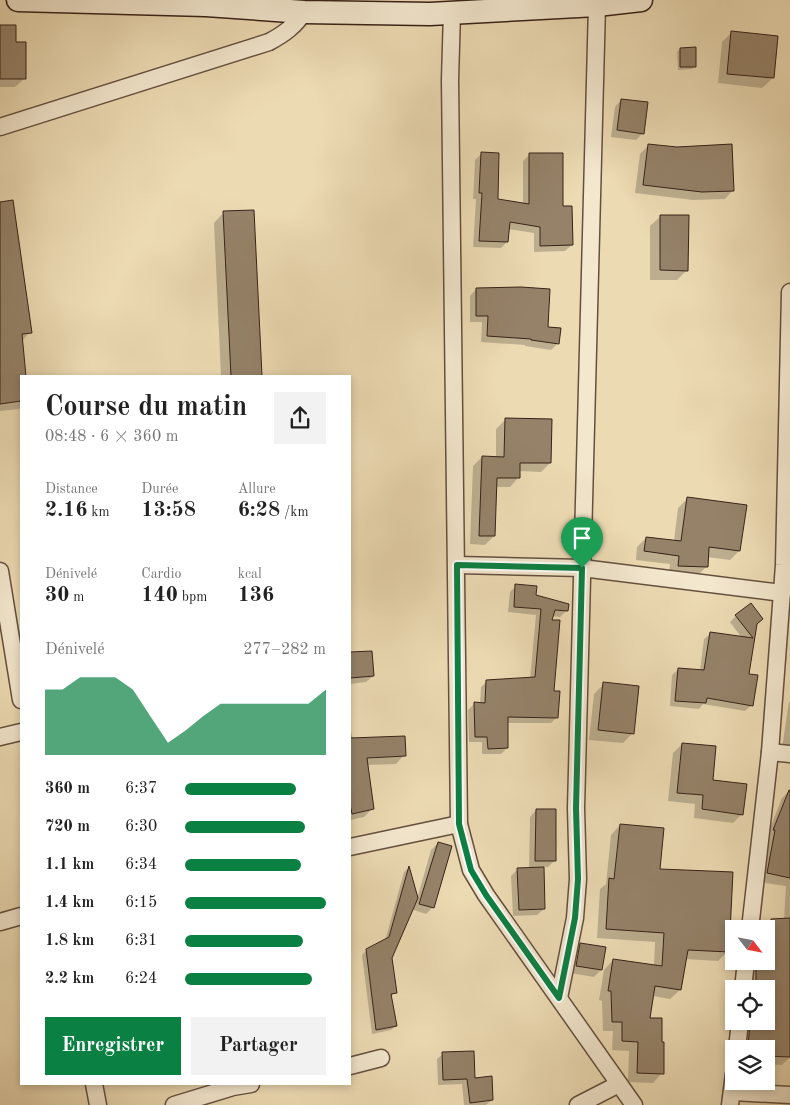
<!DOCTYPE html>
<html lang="fr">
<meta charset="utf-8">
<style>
body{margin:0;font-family:"Old Standard TT",serif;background:#f2f2f2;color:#222;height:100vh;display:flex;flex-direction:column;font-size:19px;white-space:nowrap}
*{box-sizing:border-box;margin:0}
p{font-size:16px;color:#767676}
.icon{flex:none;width:28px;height:28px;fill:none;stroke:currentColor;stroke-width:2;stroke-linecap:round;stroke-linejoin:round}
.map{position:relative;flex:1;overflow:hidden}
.drawer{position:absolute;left:20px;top:375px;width:331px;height:710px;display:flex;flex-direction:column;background:#fff;border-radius:0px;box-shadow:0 2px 8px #0003}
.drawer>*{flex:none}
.needle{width:32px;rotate:122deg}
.controls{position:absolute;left:725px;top:920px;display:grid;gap:10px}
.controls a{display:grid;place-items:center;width:50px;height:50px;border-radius:0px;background:#fff;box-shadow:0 2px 8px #0003;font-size:25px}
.pin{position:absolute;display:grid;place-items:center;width:42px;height:42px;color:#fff;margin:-51px -21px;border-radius:50% 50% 50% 0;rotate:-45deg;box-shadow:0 0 5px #0007}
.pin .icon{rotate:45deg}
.round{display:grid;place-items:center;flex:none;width:52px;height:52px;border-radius:0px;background:#f2f2f2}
.head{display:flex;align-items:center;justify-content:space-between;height:85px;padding:0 25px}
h1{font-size:28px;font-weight:800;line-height:38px}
.stats{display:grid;grid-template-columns:repeat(3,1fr);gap:8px;height:85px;padding:5px 25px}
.stats div{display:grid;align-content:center}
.stats b{font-size:21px;font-weight:800}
.stats small{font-size:14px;font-weight:400}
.stats p{font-size:14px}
.chart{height:140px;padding:10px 25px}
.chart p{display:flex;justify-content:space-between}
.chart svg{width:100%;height:90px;margin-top:5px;fill:#0b8043;opacity:.7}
.primary-button{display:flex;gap:10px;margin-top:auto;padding:10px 25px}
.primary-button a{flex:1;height:58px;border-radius:0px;background:#0b8043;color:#fff;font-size:20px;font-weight:800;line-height:58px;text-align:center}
.primary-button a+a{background:#f2f2f2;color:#222}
ul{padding:0 25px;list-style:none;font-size:16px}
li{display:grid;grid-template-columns:80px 60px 1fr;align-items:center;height:38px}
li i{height:12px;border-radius:6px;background:#0b8043}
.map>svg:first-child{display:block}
.shadow{fill:#0003}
.building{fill:#958269;stroke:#372218}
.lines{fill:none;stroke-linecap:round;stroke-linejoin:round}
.street-casing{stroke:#64503f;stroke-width:19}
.secondary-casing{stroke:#372218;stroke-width:25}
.street{stroke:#f3e7ce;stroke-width:16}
.secondary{stroke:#f3e7ce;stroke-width:22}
.route-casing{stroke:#fff;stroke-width:10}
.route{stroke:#0b8043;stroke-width:6}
</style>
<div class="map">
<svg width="790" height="1105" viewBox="0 0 790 1105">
<rect width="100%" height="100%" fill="#ecdab3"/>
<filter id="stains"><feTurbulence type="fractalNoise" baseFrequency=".004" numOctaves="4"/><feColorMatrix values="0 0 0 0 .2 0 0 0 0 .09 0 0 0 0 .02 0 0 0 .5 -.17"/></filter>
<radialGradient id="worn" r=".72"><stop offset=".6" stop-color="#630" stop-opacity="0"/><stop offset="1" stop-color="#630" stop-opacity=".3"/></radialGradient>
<g class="shadow">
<path d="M0,26l25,52 -10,9h-15z"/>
<path d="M732,32l41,46 -11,10 -44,-5 4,-41z"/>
<path d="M680,49l15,17 -3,3 -14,1 -1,-18z"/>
<path d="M621,100l22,33 -7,7 -25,-3 4,-30z"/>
<path d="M649,145l84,45 -8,9 -32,1 -58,-7 5,-39z"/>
<path d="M481,154l15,46 27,5v-44l6,-6 33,53 10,37 -7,6 -31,1v-19l-26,-4 -1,13 -6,6 -28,-1 3,-48h-3l2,-39z"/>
<path d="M0,203l30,129 -9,10 4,34h-4v31l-2,2 -19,2z"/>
<path d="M253,211l8,165h-40l-7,-153 10,-11z"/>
<path d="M661,216l26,54 -10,10h-27v-54z"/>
<path d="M476,289l71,39 11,15 -7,7 -26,-4v-1l-44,-3 1,-20h-12v-26z"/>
<path d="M505,420l45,43 -9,9 -22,-1 -1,7 -8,9h-14l-2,49 -9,9 -15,-1 3,-78 9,-9 14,1v-29z"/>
<path d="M688,498l51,53 -9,9 -23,-3 -1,10 -9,9 -28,-2 1,-10 -34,-4 1,-13 9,-9 28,3 4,-33z"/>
<path d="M516,586l50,25 -6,6 -9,-1 1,76 5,25 -6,6h-44v25l-6,6h-19v-12h-13l-1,-32 6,-6h6l1,-17 6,-6 43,-2 6,-64 -28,-3 2,-20z"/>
<path d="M736,616l19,9 -8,50 5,30 -7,6 -42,-7 -4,5 -29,-3 2,-31 7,-6 21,2 4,-32 7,-6 31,5 -12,-16z"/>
<path d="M350,654l23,22 -7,6 -16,2z"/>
<path d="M604,684l29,49 -10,10 -34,-3 5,-46z"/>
<path d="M789,702h1v48l-8,-2z"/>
<path d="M350,728l3,11 51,16 -8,9 -29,1 6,43 -9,9 -14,3z"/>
<path d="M682,744l60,70 -9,9 -39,-5 1,-14 -27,-3 5,-48z"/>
<path d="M790,790v267l-8,8 -16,-1v-15h-25l6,-28h19v-32h-18v-19l8,-8 10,-1v-32h-3l8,-9h13l2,-34 -27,-4 7,-44 16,-40z"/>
<path d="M536,810l18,51 -6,6h-5l1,42 -7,6 -24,1 -2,-40 7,-7h11l1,-52z"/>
<path d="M620,825l108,126 -10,10 -33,-2 -5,31 -10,9 -17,-3 -4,23 13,54 -9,10 -25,-1 1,-31 -17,-1 1,-19h-10l-1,-30 -3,-1 5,-30 9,-10 41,6 1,-24 -58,-4 3,-49 6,-5 5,-49z"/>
<path d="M438,843l-5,64 -7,7 -15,-5 -20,49 4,34 -4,5 5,29 -5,4 -19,4 -10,-79 5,-5 18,-9 19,-69 4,-4 9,31 14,-49z"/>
<path d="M581,945l23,3 -3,22 -7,7 -24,-4 4,-22z"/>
<path d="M443,1054l30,25 19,21 -6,5h-22l-2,-21 -24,1 -1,-26z"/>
</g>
<g class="building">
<path d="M0,25h16v17h10v37h-26z"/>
<path d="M731,31l47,5 -4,42 -47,-4z"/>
<path d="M696,47v20h-16v-19z"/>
<path d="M621,99l27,3 -4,32 -27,-4z"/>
<path d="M648,144l29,3 55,-3 2,47 -32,1 -59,-7z"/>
<path d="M481,152l18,1 -1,46 31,5v-51h34v53h9l1,39 -33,1v-19l-30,-5 -2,20 -29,-1 3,-48h-3z"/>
<path d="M13,200l19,133 -10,1 4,42h-5v25l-21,3v-202z"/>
<path d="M254,210l8,166h-31l-8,-165z"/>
<path d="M660,215h29l-1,56 -28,-1z"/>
<path d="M521,287l29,2 -2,38 13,1 -2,16 -28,-4v-1l-44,-3 1,-20h-12v-28z"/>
<path d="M505,418l47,1 -1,44h-31v15h-23l-2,58h-16l3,-80 22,1z"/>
<path d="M687,497l60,8 -7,46 -31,-4 -1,20 -30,-1 1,-10 -35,-5 2,-14 35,4z"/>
<path d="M515,584l22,2 -1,9 33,9 -1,7 -13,-1 -3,10h8l-6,71h6l-2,27 -50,-1v31l-20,1 -1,-12h-12l-1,-35 11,1 1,-23 49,-3 6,-68 -27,-2z"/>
<path d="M751,603l12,16 -6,5 -8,50 9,1 -5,31 -46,-8 -1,5 -31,-2 3,-33 26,2 6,-38 43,6 -18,-23z"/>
<path d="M372,651l2,25 -24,2v-26z"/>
<path d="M603,682l36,4 -5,48 -36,-4z"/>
<path d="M405,736l1,20 -39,2 7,51 -22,5 -2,-10v-66z"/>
<path d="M682,743l34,3 -3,34 34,4 -4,31 -41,-6 1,-14 -26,-2z"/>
<path d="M789,790h1v88l-23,-5 8,-43h-2z"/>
<path d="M536,809h20v52h-21z"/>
<path d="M620,824l44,4 -4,41 73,3 -4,80 -41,-2 -7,40 -26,-4 -5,32h12v24h2v32l-27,-1 1,-31 -16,-1v-19h-10l-1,-31h-3l5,-32 49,7 2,-33 -58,-4 3,-51 5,1z"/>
<path d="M438,842l14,4 -18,62 -15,-4z"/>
<path d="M409,866l9,32 -26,60 5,35 -6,1 6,32 -21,4 -10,-81 23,-12z"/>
<path d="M544,867l1,42 -26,1 -2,-42z"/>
<path d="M790,918v139l-24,-1v-7h-18l2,-28h16v-7h5v-8l-5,-1v-16h-10v-28h10v-2h7l-2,-40z"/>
<path d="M580,943l26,4 -4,23 -26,-4z"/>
<path d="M474,1051l1,27 17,-2 1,24 -23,3 -3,-24 -24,1 -1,-28z"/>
</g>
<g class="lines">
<g class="street-casing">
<g id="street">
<path d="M452,12l-2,68 9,744 12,46 15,25 148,210"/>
<path d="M0,127l269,-85c15,-8 26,-16 35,-30"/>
<path d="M457,565l125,3 200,25"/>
<path d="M0,571l21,129"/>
<path d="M0,737l21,-5"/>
<path d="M770,752l20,2"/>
<path d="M350,847l109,-23"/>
<path d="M0,922l21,-6"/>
<path d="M750,929l20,-177 14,-187 6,-273"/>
<path d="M743,989l3,-28"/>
<path d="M559,998l16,-80 3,-39 -2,-71 21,-803"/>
<path d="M737,1049l3,-28"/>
<path d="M350,1066l31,-8"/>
<path d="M94,1084l4,21"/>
<path d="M732,1092l58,3"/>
<path d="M174,1105l59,-18 18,-3"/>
<path d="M578,1105l41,-21"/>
<path d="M730,1105l4,-31"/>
</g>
</g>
<g class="secondary-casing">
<path id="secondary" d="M18,0l188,5 98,7 126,2 167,-9 44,-5"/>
</g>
<use href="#street" class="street"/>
<use href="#secondary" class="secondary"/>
</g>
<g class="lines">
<g class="route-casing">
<path id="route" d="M457,565l125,3 -6,240 2,71 -3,39 -16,80 -73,-103 -15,-25 -12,-46z"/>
</g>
<use href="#route" class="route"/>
</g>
<rect width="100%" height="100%" filter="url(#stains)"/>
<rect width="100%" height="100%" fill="url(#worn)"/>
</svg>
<div class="controls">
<a><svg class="needle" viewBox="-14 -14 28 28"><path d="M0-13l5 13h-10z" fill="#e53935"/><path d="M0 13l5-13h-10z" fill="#767676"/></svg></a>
<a><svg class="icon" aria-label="locate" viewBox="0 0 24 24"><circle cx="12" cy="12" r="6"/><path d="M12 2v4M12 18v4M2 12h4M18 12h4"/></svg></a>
<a><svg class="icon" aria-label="layers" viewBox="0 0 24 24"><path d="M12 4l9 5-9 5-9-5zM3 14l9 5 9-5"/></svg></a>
</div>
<div class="pin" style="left:582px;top:568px;background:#1e9e55"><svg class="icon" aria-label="arrive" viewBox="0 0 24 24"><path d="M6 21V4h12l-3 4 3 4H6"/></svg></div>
<section class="drawer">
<div class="head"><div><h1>Course du matin</h1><p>08:48 · 6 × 360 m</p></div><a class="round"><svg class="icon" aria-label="share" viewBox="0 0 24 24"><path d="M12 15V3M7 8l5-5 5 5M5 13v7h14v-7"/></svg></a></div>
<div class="stats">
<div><p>Distance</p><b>2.16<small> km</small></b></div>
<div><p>Durée</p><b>13:58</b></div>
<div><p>Allure</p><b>6:28<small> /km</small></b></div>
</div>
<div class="stats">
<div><p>Dénivelé</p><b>30<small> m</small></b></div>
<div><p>Cardio</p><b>140<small> bpm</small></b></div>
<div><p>kcal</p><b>136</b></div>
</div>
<div class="chart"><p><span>Dénivelé</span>277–282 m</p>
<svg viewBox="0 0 160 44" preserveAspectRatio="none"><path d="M0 44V12L10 12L20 6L30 6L40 6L50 12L60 25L70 38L80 32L90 25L100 19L110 19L120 19L130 19L140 19L150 19L160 12V44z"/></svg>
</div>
<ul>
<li><b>360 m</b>6:37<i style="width:79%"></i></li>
<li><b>720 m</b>6:30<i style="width:85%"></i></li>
<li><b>1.1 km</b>6:34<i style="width:82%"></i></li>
<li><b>1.4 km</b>6:15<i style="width:100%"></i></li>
<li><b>1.8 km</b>6:31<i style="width:84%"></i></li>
<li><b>2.2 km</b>6:24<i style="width:90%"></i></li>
</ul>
<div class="primary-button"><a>Enregistrer</a><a>Partager</a></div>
</section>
</div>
